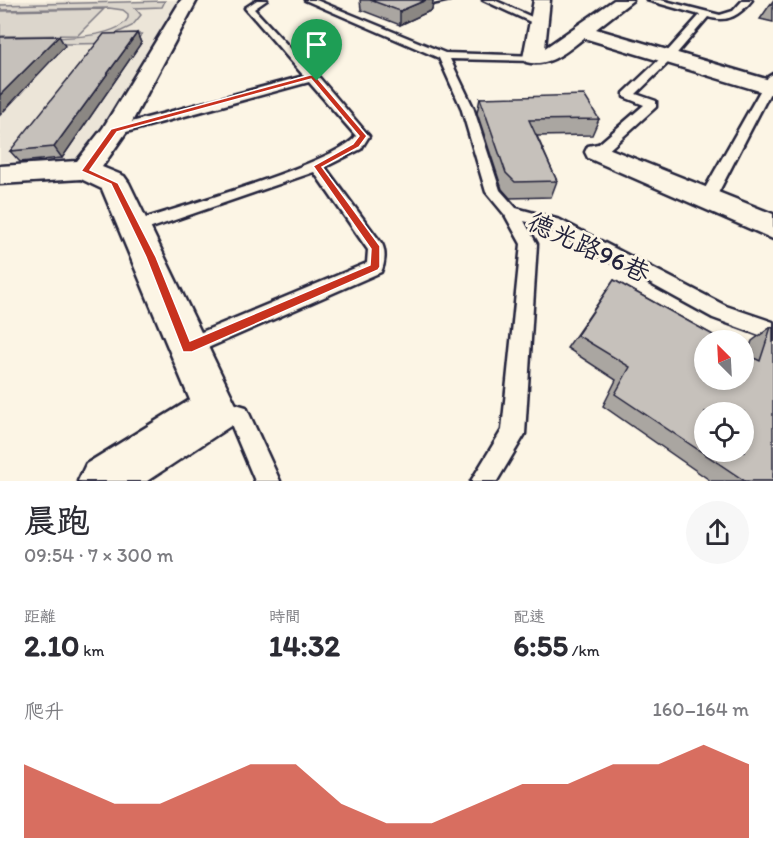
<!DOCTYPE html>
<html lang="zh-TW">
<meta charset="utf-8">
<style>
body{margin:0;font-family:Itim,"LXGW WenKai TC",sans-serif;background:#f7f7f7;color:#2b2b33;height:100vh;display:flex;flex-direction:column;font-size:22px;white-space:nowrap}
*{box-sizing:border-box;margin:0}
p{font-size:20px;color:#7c7c81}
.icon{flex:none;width:33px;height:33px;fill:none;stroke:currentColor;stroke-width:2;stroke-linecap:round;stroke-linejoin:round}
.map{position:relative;height:481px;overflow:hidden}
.side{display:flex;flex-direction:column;background:#fff;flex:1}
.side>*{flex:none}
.needle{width:39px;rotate:336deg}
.tools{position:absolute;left:694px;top:330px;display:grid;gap:12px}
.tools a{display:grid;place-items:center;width:60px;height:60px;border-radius:50%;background:#fff;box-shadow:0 3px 9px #0003;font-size:30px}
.pin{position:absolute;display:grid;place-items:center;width:51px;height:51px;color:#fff;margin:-62px -26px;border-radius:50% 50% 50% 0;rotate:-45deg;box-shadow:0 0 6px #0007}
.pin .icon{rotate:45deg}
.round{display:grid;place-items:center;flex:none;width:63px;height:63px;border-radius:32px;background:#f7f7f7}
.headline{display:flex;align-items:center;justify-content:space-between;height:102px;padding:0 24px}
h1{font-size:33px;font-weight:800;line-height:45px}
.metrics{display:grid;grid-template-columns:repeat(3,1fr);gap:9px;height:102px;padding:6px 24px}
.metrics div{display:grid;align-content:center}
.metrics b{font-size:30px;font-weight:800}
.metrics small{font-size:16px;font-weight:400}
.metrics p{font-size:16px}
.chart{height:168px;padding:12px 24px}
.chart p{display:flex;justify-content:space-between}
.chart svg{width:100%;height:108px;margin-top:6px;fill:#c8321e;opacity:.7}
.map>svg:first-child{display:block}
.built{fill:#ece5d8}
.green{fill:#dcd6cc;stroke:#7f7c84;stroke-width:1.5}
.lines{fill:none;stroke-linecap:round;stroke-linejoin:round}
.service-casing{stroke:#22223b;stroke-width:5}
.minor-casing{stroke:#22223b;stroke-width:5}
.service{fill:#fcf5e5;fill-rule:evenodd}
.minor{fill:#fcf5e5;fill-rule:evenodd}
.wall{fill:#aaa6a1;stroke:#22223b;stroke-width:1.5}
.shaded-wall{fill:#8b8783;stroke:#22223b;stroke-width:1.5}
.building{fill:#c6c1bb;stroke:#22223b;stroke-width:1.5;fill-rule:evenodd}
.route{fill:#c8321e;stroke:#fff;stroke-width:1.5;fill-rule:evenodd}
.labels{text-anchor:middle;stroke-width:6;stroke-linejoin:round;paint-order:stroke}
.street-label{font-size:26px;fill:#22223b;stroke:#fcf5e5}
</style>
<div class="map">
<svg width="773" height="481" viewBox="0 0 773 481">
<rect width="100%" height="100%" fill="#fcf5e5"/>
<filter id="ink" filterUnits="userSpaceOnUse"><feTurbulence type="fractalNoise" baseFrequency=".0167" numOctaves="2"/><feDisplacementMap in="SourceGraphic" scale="12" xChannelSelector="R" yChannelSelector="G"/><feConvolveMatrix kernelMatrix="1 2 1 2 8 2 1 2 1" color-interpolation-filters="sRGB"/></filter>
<g filter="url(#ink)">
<path class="built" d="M183,0l-101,158 -82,4v-161z"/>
<g class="green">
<path d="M165,1l-3,6 -27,1 6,7 -9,11 -17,8h27l-8,9 -134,2v-7c28,-1 114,6 128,-20v-4l-5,-4 -14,-2 -109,2v-5z"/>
<path d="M104,9l-26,26 -78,1v-25z"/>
</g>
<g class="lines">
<g class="service-casing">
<g id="service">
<path d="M257,0h10l-13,9 60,65 3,1 52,61 -8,13 -36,18 57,77c4,8 3,20 -1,28l-194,85 -7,-2 -3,-7 3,-7 187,-78 1,-13 -54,-78 -177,61 -6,-2 -2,-4 2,-4c41,-14 206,-60 225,-87l-47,-54 -190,52h-10l-1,-3 1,-3 195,-52 -59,-68z"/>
<path d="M305,0h11l129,53 92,3 1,2 -5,3 -83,-2 23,48 27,83 16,18 44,12 166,86 47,16v18l-60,-22 -164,-90 -25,-7 13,23 -12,190 -28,47h-26l31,-51 19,-186 -16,-29 -19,-23 -25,-85 -22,-49z"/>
<path d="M431,0h19l-22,5v-4z"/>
<path d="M483,0h11l49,22 -8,2z"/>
<path d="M647,0h14l59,15 13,-4 10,-11h9c-12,15 -24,23 -44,17l-36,42 -36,35 20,7v6l-53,48h-10l-2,-3 2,-3 51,-44 -20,-8v-4l40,-38 36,-40z"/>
<path d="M773,74v13l-58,112 -3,4h-10l-3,-4 69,-122z"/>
<path d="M216,398l30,9 34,74h-25l-24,-57 -23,-7 -3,-8 3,-8z"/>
</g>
</g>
<g class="minor-casing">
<g id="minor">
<path d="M181,0h16l-70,131 -25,36 22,9 5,7 109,226 -6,16 -85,56h-69l8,-17 104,-64 -88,-211 -21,-10 -81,5v-18l77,-5 26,-33z"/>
<path d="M534,0h16l-5,48 69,-48h19l-37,29 177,52v14l-189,-57c-17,13 -35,30 -58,24l-3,-4z"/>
<path d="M598,144l175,70v25l-185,-81 -3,-6 3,-6z"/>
</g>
</g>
<use href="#service" class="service"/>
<use href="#minor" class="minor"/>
</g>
<g class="wall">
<path d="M360,0h73l-1,10 -32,15 -39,-15z"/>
<path d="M773,1v21l-13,-3 9,-13z"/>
<path d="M137,33l4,10 -79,115 -42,4 -10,-11z"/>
<path d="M480,98l119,21 -7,16 -55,1 20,45 -6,16 -41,1 -8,-9 -25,-76z"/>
<path d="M614,280l133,74 5,-13 19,-14 2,154h-62l-108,-75 13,-26 -49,-32z"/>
</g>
<g class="shaded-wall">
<path d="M426,0h7l-1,10 -32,15v-14z"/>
<path d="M137,33l4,10 -79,115 -8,-11z"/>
<path d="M59,36l6,10 -65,69v-20z"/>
</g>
<g class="building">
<path d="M370,0h56l-26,11z"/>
<path d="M137,33l-83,114 -44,4 94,-117z"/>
<path d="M59,36l-59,59v-58z"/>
<path d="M584,95l15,24 -70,1 28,61 -42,1 -9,-9 -26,-75z"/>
<path d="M614,280l108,60h-17v40h39v-27l16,8 11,-34 2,1v153h-28l-130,-87 15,-27 -53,-32zM705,412h39v40h-39z"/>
</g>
</g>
<path class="route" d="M310,75h5l4,5 48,56 -8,11 -37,20 58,79v21l-2,3 -186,82h-9l-37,-95 -35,-73 -30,-13 30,-42zM311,79l48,57 -6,8 -40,22 58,83 -1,16 -180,76 -34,-84 -38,-74 -28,-13 27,-38z"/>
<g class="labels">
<g class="street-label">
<text transform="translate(589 247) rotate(25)" y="9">德光路96巷</text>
</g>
</g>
</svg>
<div class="tools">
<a><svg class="needle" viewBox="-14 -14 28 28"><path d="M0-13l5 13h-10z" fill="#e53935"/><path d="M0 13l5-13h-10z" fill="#7c7c81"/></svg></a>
<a><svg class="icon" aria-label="locate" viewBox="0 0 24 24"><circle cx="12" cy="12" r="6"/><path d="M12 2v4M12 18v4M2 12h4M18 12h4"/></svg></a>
</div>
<div class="pin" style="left:317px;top:81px;background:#1e9e55"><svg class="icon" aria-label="arrive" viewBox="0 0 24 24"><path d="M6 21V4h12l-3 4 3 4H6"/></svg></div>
</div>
<section class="side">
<div class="headline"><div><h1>晨跑</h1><p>09:54 · 7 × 300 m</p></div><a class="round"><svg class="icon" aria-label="share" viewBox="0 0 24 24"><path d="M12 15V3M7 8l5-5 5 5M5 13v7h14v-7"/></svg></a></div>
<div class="metrics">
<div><p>距離</p><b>2.10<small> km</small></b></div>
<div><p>時間</p><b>14:32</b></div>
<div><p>配速</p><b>6:55<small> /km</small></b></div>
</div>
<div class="chart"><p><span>爬升</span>160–164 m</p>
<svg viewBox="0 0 160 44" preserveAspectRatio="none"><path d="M0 44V14L10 22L20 30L30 30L40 22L50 14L60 14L70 30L80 38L90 38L100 30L110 22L120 22L130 14L140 14L150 6L160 14V44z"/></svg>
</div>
</section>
